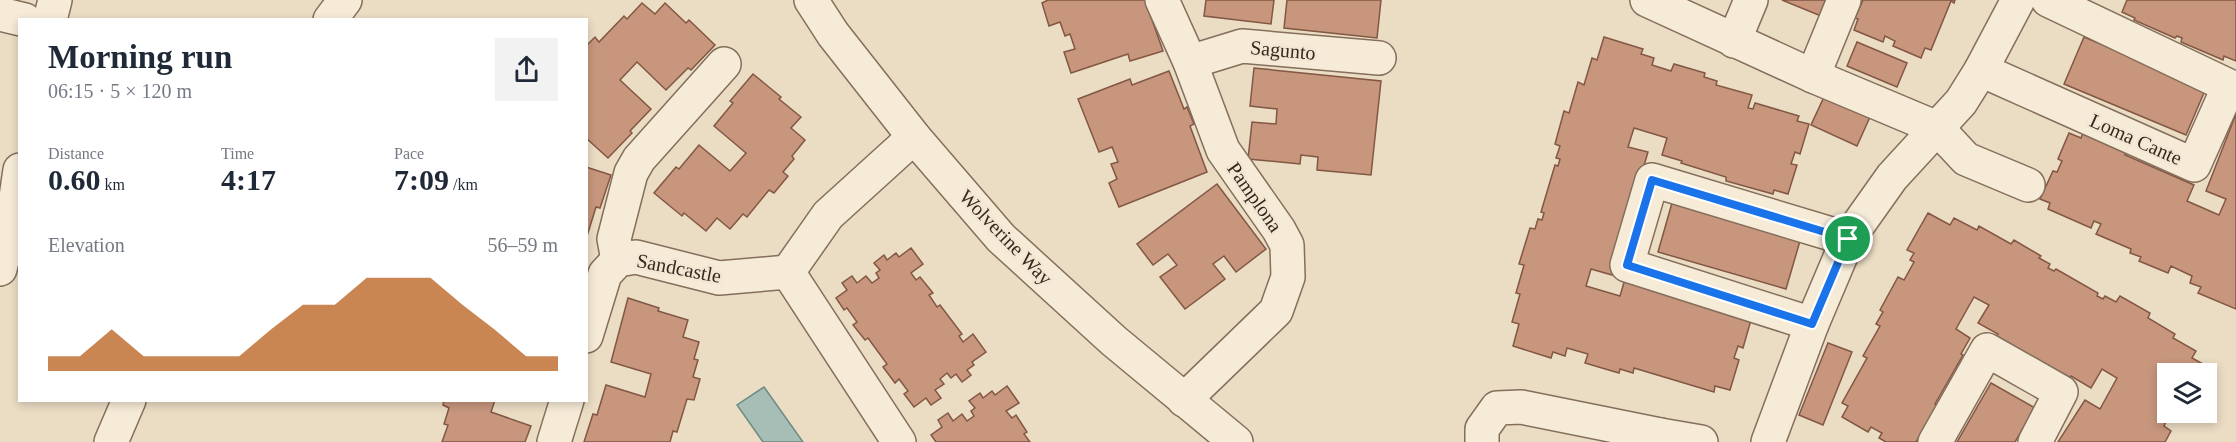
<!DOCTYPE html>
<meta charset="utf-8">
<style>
body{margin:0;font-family:"Times New Roman",serif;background:#f2f2f3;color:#1f2937;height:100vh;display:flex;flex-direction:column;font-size:22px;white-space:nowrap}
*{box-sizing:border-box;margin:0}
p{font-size:20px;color:#747a83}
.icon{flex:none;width:33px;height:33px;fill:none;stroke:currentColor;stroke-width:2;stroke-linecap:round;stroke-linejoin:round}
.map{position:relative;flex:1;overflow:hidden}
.sheet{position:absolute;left:18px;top:18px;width:570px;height:384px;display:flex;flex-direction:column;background:#fff;border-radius:0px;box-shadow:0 3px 9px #0003}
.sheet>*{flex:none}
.fabs{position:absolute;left:2157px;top:363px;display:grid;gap:12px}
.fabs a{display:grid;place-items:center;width:60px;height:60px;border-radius:0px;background:#fff;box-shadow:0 3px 9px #0003;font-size:30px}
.pin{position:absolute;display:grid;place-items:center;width:51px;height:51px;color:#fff;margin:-26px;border:3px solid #fff;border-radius:50%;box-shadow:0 2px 6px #0007}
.round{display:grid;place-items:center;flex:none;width:63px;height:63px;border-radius:0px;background:#f2f2f3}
.head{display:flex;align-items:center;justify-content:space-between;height:102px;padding:0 30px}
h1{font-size:33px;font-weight:700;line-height:45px}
.stats{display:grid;grid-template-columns:repeat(3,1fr);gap:9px;height:102px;padding:6px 30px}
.stats div{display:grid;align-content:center}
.stats b{font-size:30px;font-weight:700}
.stats small{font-size:16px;font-weight:400}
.stats p{font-size:16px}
.chart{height:168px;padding:12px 30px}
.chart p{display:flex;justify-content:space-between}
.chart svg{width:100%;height:108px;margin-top:6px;fill:#b45309;opacity:.7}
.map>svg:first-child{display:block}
.water{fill:#a6beb5;stroke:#6d8c82;stroke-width:1.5}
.building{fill:#c7967d;stroke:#825743;stroke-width:1.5}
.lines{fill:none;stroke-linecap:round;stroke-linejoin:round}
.minor-casing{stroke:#846e5c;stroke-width:36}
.minor{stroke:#f6ebd7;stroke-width:33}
.route-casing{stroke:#fff;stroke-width:12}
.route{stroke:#1a73e8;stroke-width:8}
.labels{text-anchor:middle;stroke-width:5;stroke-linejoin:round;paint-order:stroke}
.street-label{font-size:20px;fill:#35281f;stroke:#f3e7d3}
</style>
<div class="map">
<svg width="2236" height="442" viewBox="0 0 2236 442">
<rect width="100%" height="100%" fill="#ebdcc4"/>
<path class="water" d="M764,387l39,55h-40l-26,-37z"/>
<g class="building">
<path d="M1048,0h97l18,51 -33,10 -2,-7 -57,19 -7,-21 11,-3 -5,-15 -5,2 -5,-14 -11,4 -7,-23z"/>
<path d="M1206,0h68l-3,24 -67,-8z"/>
<path d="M1287,0h94l-4,38 -93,-10z"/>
<path d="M1782,0h45l-6,16z"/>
<path d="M1863,0h92l-1,3 -3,-2 -20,49 -6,-2 -4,10 -28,-12 2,-5 -10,-5 -2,6 -29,-12 4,-11 -3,-1z"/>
<path d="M2127,0h109v61l-12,-5 -1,4 -42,-18 1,-4 -5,-2 -2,2 -41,-18 1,-2 -13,-6z"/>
<path d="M642,3l13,11 10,-11 21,20 3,-3 26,25 -24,25 -3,-2 -22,22 -29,-28 -17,18 31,29 -21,22 2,2 -24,25 -22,-20v-92l9,-9 4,5 25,-26 3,3z"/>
<path d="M1604,37l39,12 -2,5 13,4 -2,7 19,6 3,-7 31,9 -1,4 13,4 -1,4 36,10 -4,13 5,1 2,-6 44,13 -2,5 12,3 -9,30 -5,-2 -4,12 6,1 -9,29 -14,-4 -1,4 -47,-13v-4l-45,-14 1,-2 -20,-6 5,-17 -33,-10 -6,19 20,5 -36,123 -21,-6 -5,17 34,10 5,-17 126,41 -8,28 -5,-2 -4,12 5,2 -9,30 -15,-4 -1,6 -80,-24 -1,5 -13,-4 -1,4 -34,-10 3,-9 -21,-6 -2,8 -12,-4 -2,6 -38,-12 6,-22 -7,-2 8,-28 -4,-1 8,-28 -5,-1 11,-36 5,1 3,-10 4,1 2,-7 -3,-1 14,-47 3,1 2,-7 -4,-1 4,-12 -5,-2 9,-33 5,2 9,-31 6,3 8,-27 5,2z"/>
<path d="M2084,37l122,51 -20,47 -122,-51z"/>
<path d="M1857,42l50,21 -10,24 -50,-21z"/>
<path d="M1254,68l127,13 -10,94 -54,-5 1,-13 -17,-2 -1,9 -52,-5 4,-37 24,2 1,-15 -27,-3z"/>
<path d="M1169,71l15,38 3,-2 7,17 -4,2 17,46 -88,35 -10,-24 8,-4 -6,-15 7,-2 -6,-15 -13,5 -21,-53 52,-20 2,6z"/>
<path d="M753,74l28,23 -2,2 22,18 -10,11 14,12 -13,16 2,3 -11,13 5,4 -14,17 -5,-3 -22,27 -4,-3 -13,15 -13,-11 -11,13 -22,-18 -2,3 -28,-23 22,-26 3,2 20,-24 31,26 16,-18 -32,-27 19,-23 -3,-2z"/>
<path d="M1824,97l46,20 -13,29 -46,-21z"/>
<path d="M2236,114v195l-38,-16 3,-6 -11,-4 2,-7 -21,-10 -3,7 -29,-12 2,-4 -11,-4 1,-4 -35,-15 5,-10 -7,-3 -3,7 -43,-19 2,-6 -10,-4 13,-28 4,1 5,-11 -4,-2 11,-26 12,5 2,-5 44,19 -2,3 69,30 -7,16 32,14 7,-16 -20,-8z"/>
<path d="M586,167l25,8 -11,33 -4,-1 -9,29z"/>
<path d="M1217,184l49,65 -30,23 -12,-16 -11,8 12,15 -40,30 -25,-32 17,-12 -9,-11 -15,11 -16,-21z"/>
<path d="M1672,203l128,38 -14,48 -128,-37z"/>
<path d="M1928,213l22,12 4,-7 23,12 2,-4 32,18 3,-4 27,16 -2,2 11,6 -2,4 6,3 2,-2 42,24 -1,3 6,3 2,-3 11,6 4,-6 30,17 -2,5 27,16 -2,4 23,13 -4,7 20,11 -6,11v-6h-38v38h3l-7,14 7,5 -6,11h-107l27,-42 15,9 17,-31 -15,-9 -11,19 -20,-12 -2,3 -73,-41 2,-4 -20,-11 11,-18 -15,-8 -18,32 14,9 -9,16 2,1 -28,49 3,1 -22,37h-30l-7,-4 3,-5 -11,-6 -3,5 -26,-15 6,-11 -6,-3 25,-45 -4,-2 17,-30 -4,-2 7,-12 -3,-2 18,-33 6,3 10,-18 -4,-2 4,-7 -7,-3z"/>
<path d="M911,248l12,16 -12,9 5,7 4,-3 13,16 -4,2 8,12 3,-2 22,29 -3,2 4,6 10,-8 13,18 -14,10 2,3 -7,5 4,5 -9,7 -6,-8 -5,4 -4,-5 -7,6 4,5 -9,6 6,8 -10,7 -5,-7 -12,9 -10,-13 4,-3 -9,-12 -4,4 -12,-16 4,-3 -19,-26 -3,2 -12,-15 4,-3 -10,-14 -3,2 -8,-12 11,-8 -5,-7 10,-7 5,7 9,-7 6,7 7,-5 -3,-5 4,-3 -6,-7 10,-8 3,5 9,-7 3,4z"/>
<path d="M628,298l31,10 -1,3 30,9 -5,17 16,5 -5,17 4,1 -5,17 7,2 -6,21 -7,-1 -10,33 -4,-1 -3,11h-86l9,-28 4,1 9,-30 39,12 6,-23 -40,-12z"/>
<path d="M1828,343l24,9 -29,73 -24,-10z"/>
<path d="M1991,383l44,25 -20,34h-58z"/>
<path d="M1007,386l12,17 -13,8 6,7 4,-3 11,17 -3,2 6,8h-94l-5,-7 11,-8 -4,-7 10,-7 5,8 9,-7 5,7 7,-5 -3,-5 4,-3 -6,-7 11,-8 3,5 9,-7 3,4z"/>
<path d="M444,400h51l-4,12 40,14 -6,16h-83l6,-17 -4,-1 5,-16 -6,-3z"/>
</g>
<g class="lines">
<g class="minor-casing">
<g id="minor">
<path d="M811,0l22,34 81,103 87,101 113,103 122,101"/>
<path d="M1162,0l28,62 33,88 56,80 8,15 1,32 -12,34 -92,89"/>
<path d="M1647,0l166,76 124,52 24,-26 20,-32 37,-70"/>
<path d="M0,14l25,6"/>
<path d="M50,20l5,-20"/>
<path d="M330,20l15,-20"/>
<path d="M1734,41l17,-41"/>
<path d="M1190,62l52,-16 137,12"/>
<path d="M1981,70l213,95 35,-79 -181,-86"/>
<path d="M1813,76l31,-76"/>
<path d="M618,260l-4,-21 17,-66 8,-14 85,-95"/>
<path d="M0,269l14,-58 6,-41"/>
<path d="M788,272l111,170"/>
<path d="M1812,324l-185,-59 25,-85 196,59"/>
<path d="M586,336l19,-62 13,-14 18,-3 83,21 69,-6 40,-57 86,-78"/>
<path d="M111,442l18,-42"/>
<path d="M554,442l13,-42"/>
<path d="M1482,442v-13l15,-21 24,-1 139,28"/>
<path d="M1658,442l2,-7 41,7"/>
<path d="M1768,442l44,-118 36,-85 44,-62 45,-49 29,31 62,26"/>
<path d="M1935,442l52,-92 74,42 -26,50"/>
</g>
</g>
<use href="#minor" class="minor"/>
</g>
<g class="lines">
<g class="route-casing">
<path id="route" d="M1652,180l196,59 -36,85 -185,-59z"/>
</g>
<use href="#route" class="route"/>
</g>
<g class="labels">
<g class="street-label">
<text transform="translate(1283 50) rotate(5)" y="7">Sagunto</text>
<text transform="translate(2136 139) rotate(24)" y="7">Loma Cante</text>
<text transform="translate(1255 197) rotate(55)" y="7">Pamplona</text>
<text transform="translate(1006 237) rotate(46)" y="7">Wolverine Way</text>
<text transform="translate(679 268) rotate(11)" y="7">Sandcastle</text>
</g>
</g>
</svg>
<div class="fabs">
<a><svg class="icon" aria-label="layers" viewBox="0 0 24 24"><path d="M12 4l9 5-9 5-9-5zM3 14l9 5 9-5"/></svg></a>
</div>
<div class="pin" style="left:1848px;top:239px;background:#1e9e55"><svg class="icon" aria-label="arrive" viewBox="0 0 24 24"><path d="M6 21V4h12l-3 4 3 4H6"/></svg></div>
<section class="sheet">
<div class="head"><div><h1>Morning run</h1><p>06:15 · 5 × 120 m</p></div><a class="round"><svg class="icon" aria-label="share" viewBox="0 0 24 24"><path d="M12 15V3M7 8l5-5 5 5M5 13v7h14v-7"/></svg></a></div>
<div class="stats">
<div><p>Distance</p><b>0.60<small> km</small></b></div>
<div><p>Time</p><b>4:17</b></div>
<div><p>Pace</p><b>7:09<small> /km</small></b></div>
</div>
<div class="chart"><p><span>Elevation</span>56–59 m</p>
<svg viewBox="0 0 160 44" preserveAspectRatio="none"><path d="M0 44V38L10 38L20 27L30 38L40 38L50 38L60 38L70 27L80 17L90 17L100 6L110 6L120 6L130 17L140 27L150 38L160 38V44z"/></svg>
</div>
</section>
</div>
